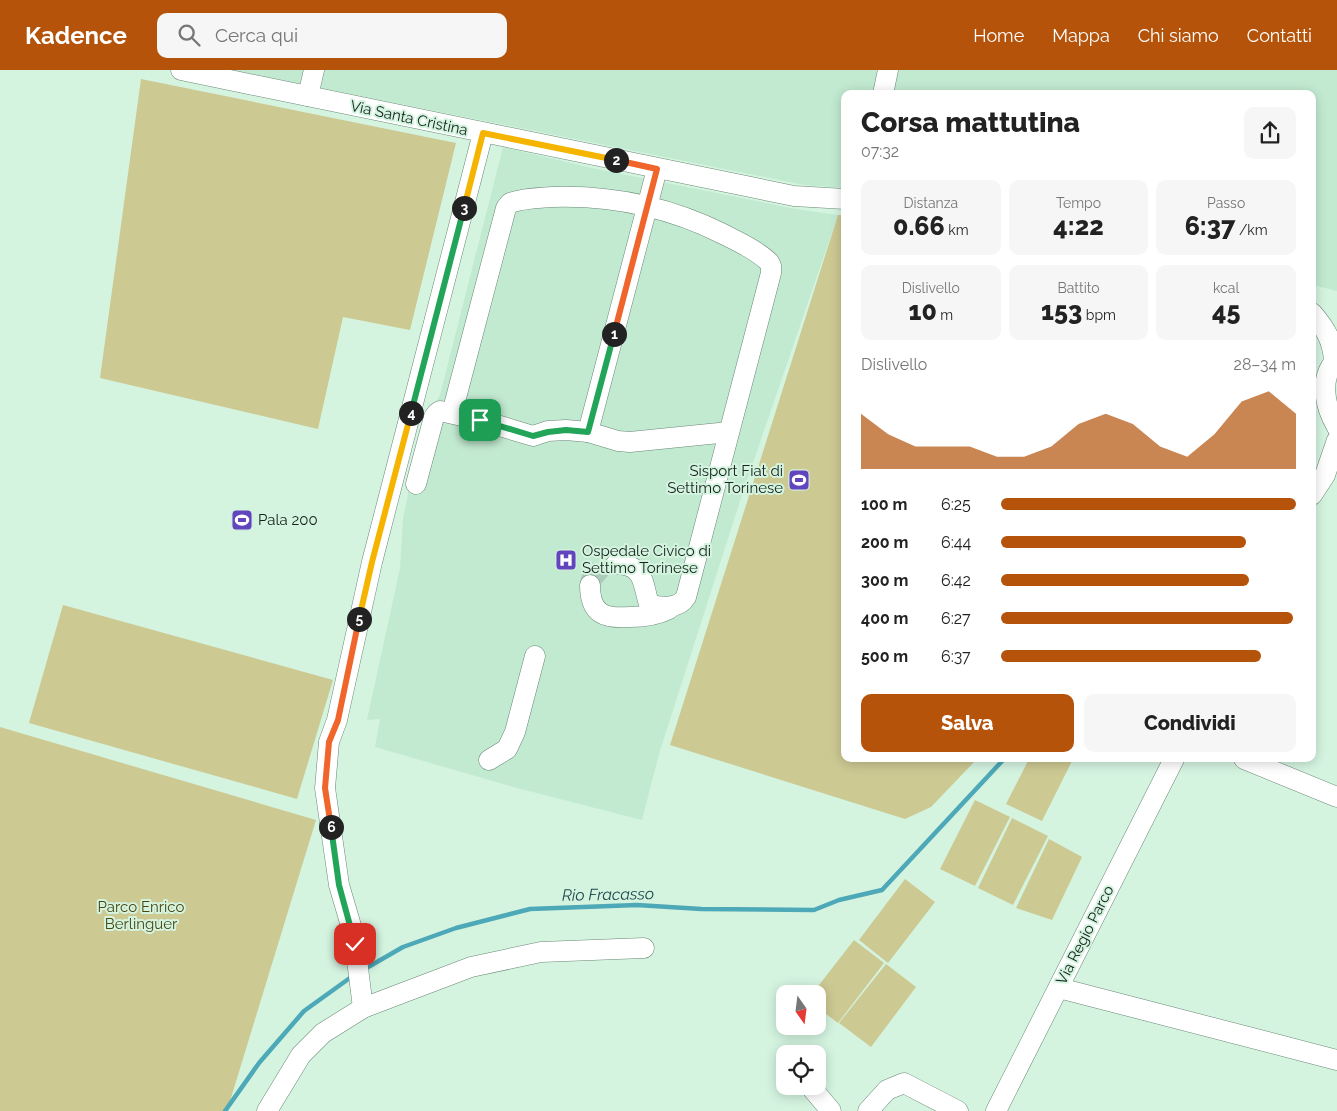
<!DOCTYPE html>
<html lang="it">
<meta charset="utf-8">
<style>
body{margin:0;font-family:Raleway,sans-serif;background:#f6f6f6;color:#222;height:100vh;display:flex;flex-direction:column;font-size:19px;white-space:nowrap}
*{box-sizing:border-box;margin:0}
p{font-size:16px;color:#767676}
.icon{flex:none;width:28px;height:28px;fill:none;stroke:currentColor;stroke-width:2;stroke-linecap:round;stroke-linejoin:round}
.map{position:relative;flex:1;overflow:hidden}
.sheet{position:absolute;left:841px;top:20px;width:475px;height:672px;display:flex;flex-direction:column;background:#fff;border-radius:10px;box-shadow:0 2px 12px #0003}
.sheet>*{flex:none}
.needle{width:32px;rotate:166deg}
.buttons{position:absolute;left:776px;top:915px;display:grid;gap:10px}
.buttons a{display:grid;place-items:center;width:50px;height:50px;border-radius:10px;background:#fff;box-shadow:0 2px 12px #0003;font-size:25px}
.pin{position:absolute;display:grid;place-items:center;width:42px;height:42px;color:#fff;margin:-21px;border-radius:10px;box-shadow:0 2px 8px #0006}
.km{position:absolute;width:25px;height:25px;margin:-12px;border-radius:50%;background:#222;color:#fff;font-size:14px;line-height:25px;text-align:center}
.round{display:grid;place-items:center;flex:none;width:52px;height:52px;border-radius:10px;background:#f6f6f6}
.summary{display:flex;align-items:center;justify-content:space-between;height:85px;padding:0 20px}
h1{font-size:28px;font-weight:800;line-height:38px}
.stats{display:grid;grid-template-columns:repeat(3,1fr);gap:8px;height:85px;padding:5px 20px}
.stats div{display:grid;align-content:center;border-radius:10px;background:#f6f6f6;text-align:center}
.stats b{font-size:25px;font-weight:800}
.stats small{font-size:14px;font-weight:400}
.stats p{font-size:14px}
.chart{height:140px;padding:10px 20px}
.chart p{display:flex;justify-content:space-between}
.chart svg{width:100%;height:90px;margin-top:5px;fill:#b45309;opacity:.7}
.action{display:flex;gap:10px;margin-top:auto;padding:10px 20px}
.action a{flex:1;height:58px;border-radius:10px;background:#b45309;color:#fff;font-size:20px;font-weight:800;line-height:58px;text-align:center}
.action a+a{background:#f6f6f6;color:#222}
ul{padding:0 20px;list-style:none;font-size:16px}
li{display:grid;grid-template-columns:80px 60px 1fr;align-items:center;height:38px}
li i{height:12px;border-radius:6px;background:#b45309}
header{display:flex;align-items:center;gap:30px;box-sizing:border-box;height:70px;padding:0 25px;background:#b45309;color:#fff}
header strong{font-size:24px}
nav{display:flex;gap:28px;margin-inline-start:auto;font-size:18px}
.search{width:350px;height:45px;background:#f6f6f6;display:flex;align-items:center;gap:12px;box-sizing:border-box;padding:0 18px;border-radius:10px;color:#767676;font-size:19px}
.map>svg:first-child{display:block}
.built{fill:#c2ead1}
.green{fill:#ccc993}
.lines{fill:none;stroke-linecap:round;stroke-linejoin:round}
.stream{stroke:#4da8b8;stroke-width:4.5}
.minor-tunnel{stroke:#aecab9;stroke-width:20;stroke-dasharray:20 10;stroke-linecap:butt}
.minor-casing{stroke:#6a8876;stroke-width:21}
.minor{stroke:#fff;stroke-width:20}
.split-1-casing{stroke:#fff;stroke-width:10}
.split-2-casing{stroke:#fff;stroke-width:10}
.split-3-casing{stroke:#fff;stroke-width:10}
.split-4-casing{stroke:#fff;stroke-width:10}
.split-5-casing{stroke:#fff;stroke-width:10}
.split-6-casing{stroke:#fff;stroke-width:10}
.split-7-casing{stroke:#fff;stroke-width:10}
.split-1{stroke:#22a559;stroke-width:6}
.split-2{stroke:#f0652b;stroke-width:6}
.split-3{stroke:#f5b400;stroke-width:6}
.split-4{stroke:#22a559;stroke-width:6}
.split-5{stroke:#f5b400;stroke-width:6}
.split-6{stroke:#f0652b;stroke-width:6}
.split-7{stroke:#22a559;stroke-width:6}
.labels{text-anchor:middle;stroke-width:4;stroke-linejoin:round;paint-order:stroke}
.street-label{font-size:15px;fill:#16221b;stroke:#d4f4e0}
.poi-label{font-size:15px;fill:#16221b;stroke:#d4f4e0;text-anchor:start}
.park-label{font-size:15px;fill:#4b4713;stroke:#d4f4e0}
.water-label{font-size:16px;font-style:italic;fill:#1d474e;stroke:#d4f4e0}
</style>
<header>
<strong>Kadence</strong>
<div class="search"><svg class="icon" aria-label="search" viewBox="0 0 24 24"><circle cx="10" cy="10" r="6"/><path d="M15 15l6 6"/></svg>Cerca qui</div>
<nav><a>Home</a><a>Mappa</a><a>Chi siamo</a><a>Contatti</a></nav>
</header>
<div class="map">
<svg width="1337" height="1041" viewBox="0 0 1337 1041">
<rect width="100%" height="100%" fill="#d4f4e0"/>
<g class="built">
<path d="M231,0h1106v221l-24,-6 -1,-191h-467v94l-41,-3z"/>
<path d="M503,77l89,21 204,41 42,6 -97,283 -82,256 -17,66 -125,-32 -142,-41 5,-28 -13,1 33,-152 3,-49 18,-91 19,-33z"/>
</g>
<g class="green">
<path d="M141,9l315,64 -46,187 -67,-13 -25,112 -218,-51z"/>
<path d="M838,145h7v544h132l-46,48 -26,12 -235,-74z"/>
<path d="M63,535l270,75 -36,119 -268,-76z"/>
<path d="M0,657l316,93 -89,291h-227z"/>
<path d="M1029,689h44l-31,62 -36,-17z"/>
<path d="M975,730l35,17 -35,69 -35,-17z"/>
<path d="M1012,748l36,18 -35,69 -35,-17z"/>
<path d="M1049,769l33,18 -30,63 -36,-12z"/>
<path d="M905,809l30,23 -47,61 -29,-23z"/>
<path d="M854,870l30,23 -46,60 -20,-15v-14h-6z"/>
<path d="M886,894l30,23 -45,60 -32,-24z"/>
</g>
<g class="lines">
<g class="stream">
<path d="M363,900l40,-23 53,-19 74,-19 107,-4 64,4 113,1 25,-10 43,-10 122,-131"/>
<path d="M225,1041l34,-48 45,-52 50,-36"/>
</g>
<path class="minor-tunnel" d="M590,515l1,-5 12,-14 13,-2"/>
<g class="minor-casing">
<g id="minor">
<path d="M181,0l613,126 51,3"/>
<path d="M883,24l5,-24"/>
<path d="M308,26l6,-26"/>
<path d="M1312,243c14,16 21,28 22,49"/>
<path d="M1337,289c-19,19 -12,48 0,68"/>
<path d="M452,343l54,-205 4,-5c13,-5 28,-5 42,-6 60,-2 117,10 171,37 16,8 33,16 46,28l2,4v7l-85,324c-7,12 -25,11 -37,7 -7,-22 -4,-39 -33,-40"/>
<path d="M588,362l30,9 12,1 99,-10"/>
<path d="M416,414l18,-67 3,-4 3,-2 40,9 53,16 15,-5 18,-1 22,2 69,-263"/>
<path d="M1312,425l13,-20 12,-35"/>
<path d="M590,515c0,29 14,34 40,32 13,0 27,-2 39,-8"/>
<path d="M1244,689l93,38"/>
<path d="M489,690l18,-11 8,-17 20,-76"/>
<path d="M1059,918l278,72"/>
<path d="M363,938l-9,-72 -15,-51 -14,-97 4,-46 8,-22 35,-158 111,-429"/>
<path d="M810,1016l21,25"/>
<path d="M267,1041l34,-56 22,-22 40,-25 108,-41 70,-15 103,-4"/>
<path d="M868,1041l19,-21 17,-7 54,28"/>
<path d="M996,1041l178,-352"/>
</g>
</g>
<use href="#minor" class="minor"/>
</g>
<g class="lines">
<g class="split-1-casing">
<path id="split-1" d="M480,350l53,16 15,-4 18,-2 22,2 26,-98"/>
</g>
<g class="split-2-casing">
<path id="split-2" d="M614,264l43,-165 -41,-9"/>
</g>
<g class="split-3-casing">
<path id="split-3" d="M464,138l19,-75 133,27"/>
</g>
<g class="split-4-casing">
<path id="split-4" d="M411,343l53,-205"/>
</g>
<g class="split-5-casing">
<path id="split-5" d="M359,549l13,-57 39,-149"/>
</g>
<g class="split-6-casing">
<path id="split-6" d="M331,757l-6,-39 4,-46 9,-22 21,-101"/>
</g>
<g class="split-7-casing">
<path id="split-7" d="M331,757l8,58 16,59"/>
</g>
<use href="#split-1" class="split-1"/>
<use href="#split-2" class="split-2"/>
<use href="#split-3" class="split-3"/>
<use href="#split-4" class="split-4"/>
<use href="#split-5" class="split-5"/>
<use href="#split-6" class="split-6"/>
<use href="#split-7" class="split-7"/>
</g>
<defs>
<g id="stadium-square" transform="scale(1.125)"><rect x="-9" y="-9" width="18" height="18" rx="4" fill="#6244bd" stroke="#d4f4e0"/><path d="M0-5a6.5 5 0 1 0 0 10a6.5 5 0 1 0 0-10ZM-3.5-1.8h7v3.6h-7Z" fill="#fff"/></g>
<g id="hospital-square" transform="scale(1.125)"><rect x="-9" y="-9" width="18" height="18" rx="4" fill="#6244bd" stroke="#d4f4e0"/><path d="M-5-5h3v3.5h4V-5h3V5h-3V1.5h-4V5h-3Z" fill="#fff"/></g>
</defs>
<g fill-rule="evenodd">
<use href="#stadium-square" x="799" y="410"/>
<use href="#stadium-square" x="242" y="450"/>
<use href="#hospital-square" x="566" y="490"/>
</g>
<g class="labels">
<g class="street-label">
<text transform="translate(409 48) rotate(12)" y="5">Via Santa Cristina</text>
<text transform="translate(1085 865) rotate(-63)" y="5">Via Regio Parco</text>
</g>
<g class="poi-label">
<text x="783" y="406" text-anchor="end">Sisport Fiat di<tspan x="783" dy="17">Settimo Torinese</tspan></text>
<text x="258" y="455">Pala 200</text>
<text x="582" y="486">Ospedale Civico di<tspan x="582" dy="17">Settimo Torinese</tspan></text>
</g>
<g class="park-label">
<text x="141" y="842">Parco Enrico<tspan x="141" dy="17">Berlinguer</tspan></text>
</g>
<g class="water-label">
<text transform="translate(608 824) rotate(-1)" y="6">Rio Fracasso</text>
</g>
</g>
</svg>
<div class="buttons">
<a><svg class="needle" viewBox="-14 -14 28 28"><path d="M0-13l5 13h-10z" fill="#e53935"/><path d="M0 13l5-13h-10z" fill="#767676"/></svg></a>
<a><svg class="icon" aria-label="locate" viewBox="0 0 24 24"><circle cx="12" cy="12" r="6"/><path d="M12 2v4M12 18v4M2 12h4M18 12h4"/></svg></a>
</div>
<div class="pin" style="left:480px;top:350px;background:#1e9e55"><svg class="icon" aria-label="arrive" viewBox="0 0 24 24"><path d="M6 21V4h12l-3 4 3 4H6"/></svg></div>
<div class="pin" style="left:355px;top:874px;background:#d93025"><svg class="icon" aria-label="check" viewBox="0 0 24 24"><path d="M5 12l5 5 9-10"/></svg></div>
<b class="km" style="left:614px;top:264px">1</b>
<b class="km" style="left:616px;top:90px">2</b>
<b class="km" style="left:464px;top:138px">3</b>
<b class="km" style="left:411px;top:343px">4</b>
<b class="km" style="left:359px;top:549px">5</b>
<b class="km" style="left:331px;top:757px">6</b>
<section class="sheet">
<div class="summary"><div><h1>Corsa mattutina</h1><p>07:32</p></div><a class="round"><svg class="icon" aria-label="share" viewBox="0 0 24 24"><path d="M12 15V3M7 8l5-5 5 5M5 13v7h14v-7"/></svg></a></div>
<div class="stats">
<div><p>Distanza</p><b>0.66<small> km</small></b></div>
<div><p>Tempo</p><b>4:22</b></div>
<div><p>Passo</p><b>6:37<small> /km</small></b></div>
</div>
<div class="stats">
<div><p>Dislivello</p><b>10<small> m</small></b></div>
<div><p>Battito</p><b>153<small> bpm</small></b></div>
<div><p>kcal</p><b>45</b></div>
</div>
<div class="chart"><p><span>Dislivello</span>28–34 m</p>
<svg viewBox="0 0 160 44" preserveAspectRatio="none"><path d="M0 44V17L10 27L20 33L30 33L40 33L50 38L60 38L70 33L80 22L90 17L100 22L110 33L120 38L130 27L140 11L150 6L160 17V44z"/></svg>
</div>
<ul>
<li><b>100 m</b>6:25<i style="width:100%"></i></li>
<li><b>200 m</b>6:44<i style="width:83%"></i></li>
<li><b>300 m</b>6:42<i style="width:84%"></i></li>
<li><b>400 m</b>6:27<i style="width:99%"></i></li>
<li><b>500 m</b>6:37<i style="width:88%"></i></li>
</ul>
<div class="action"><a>Salva</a><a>Condividi</a></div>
</section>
</div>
